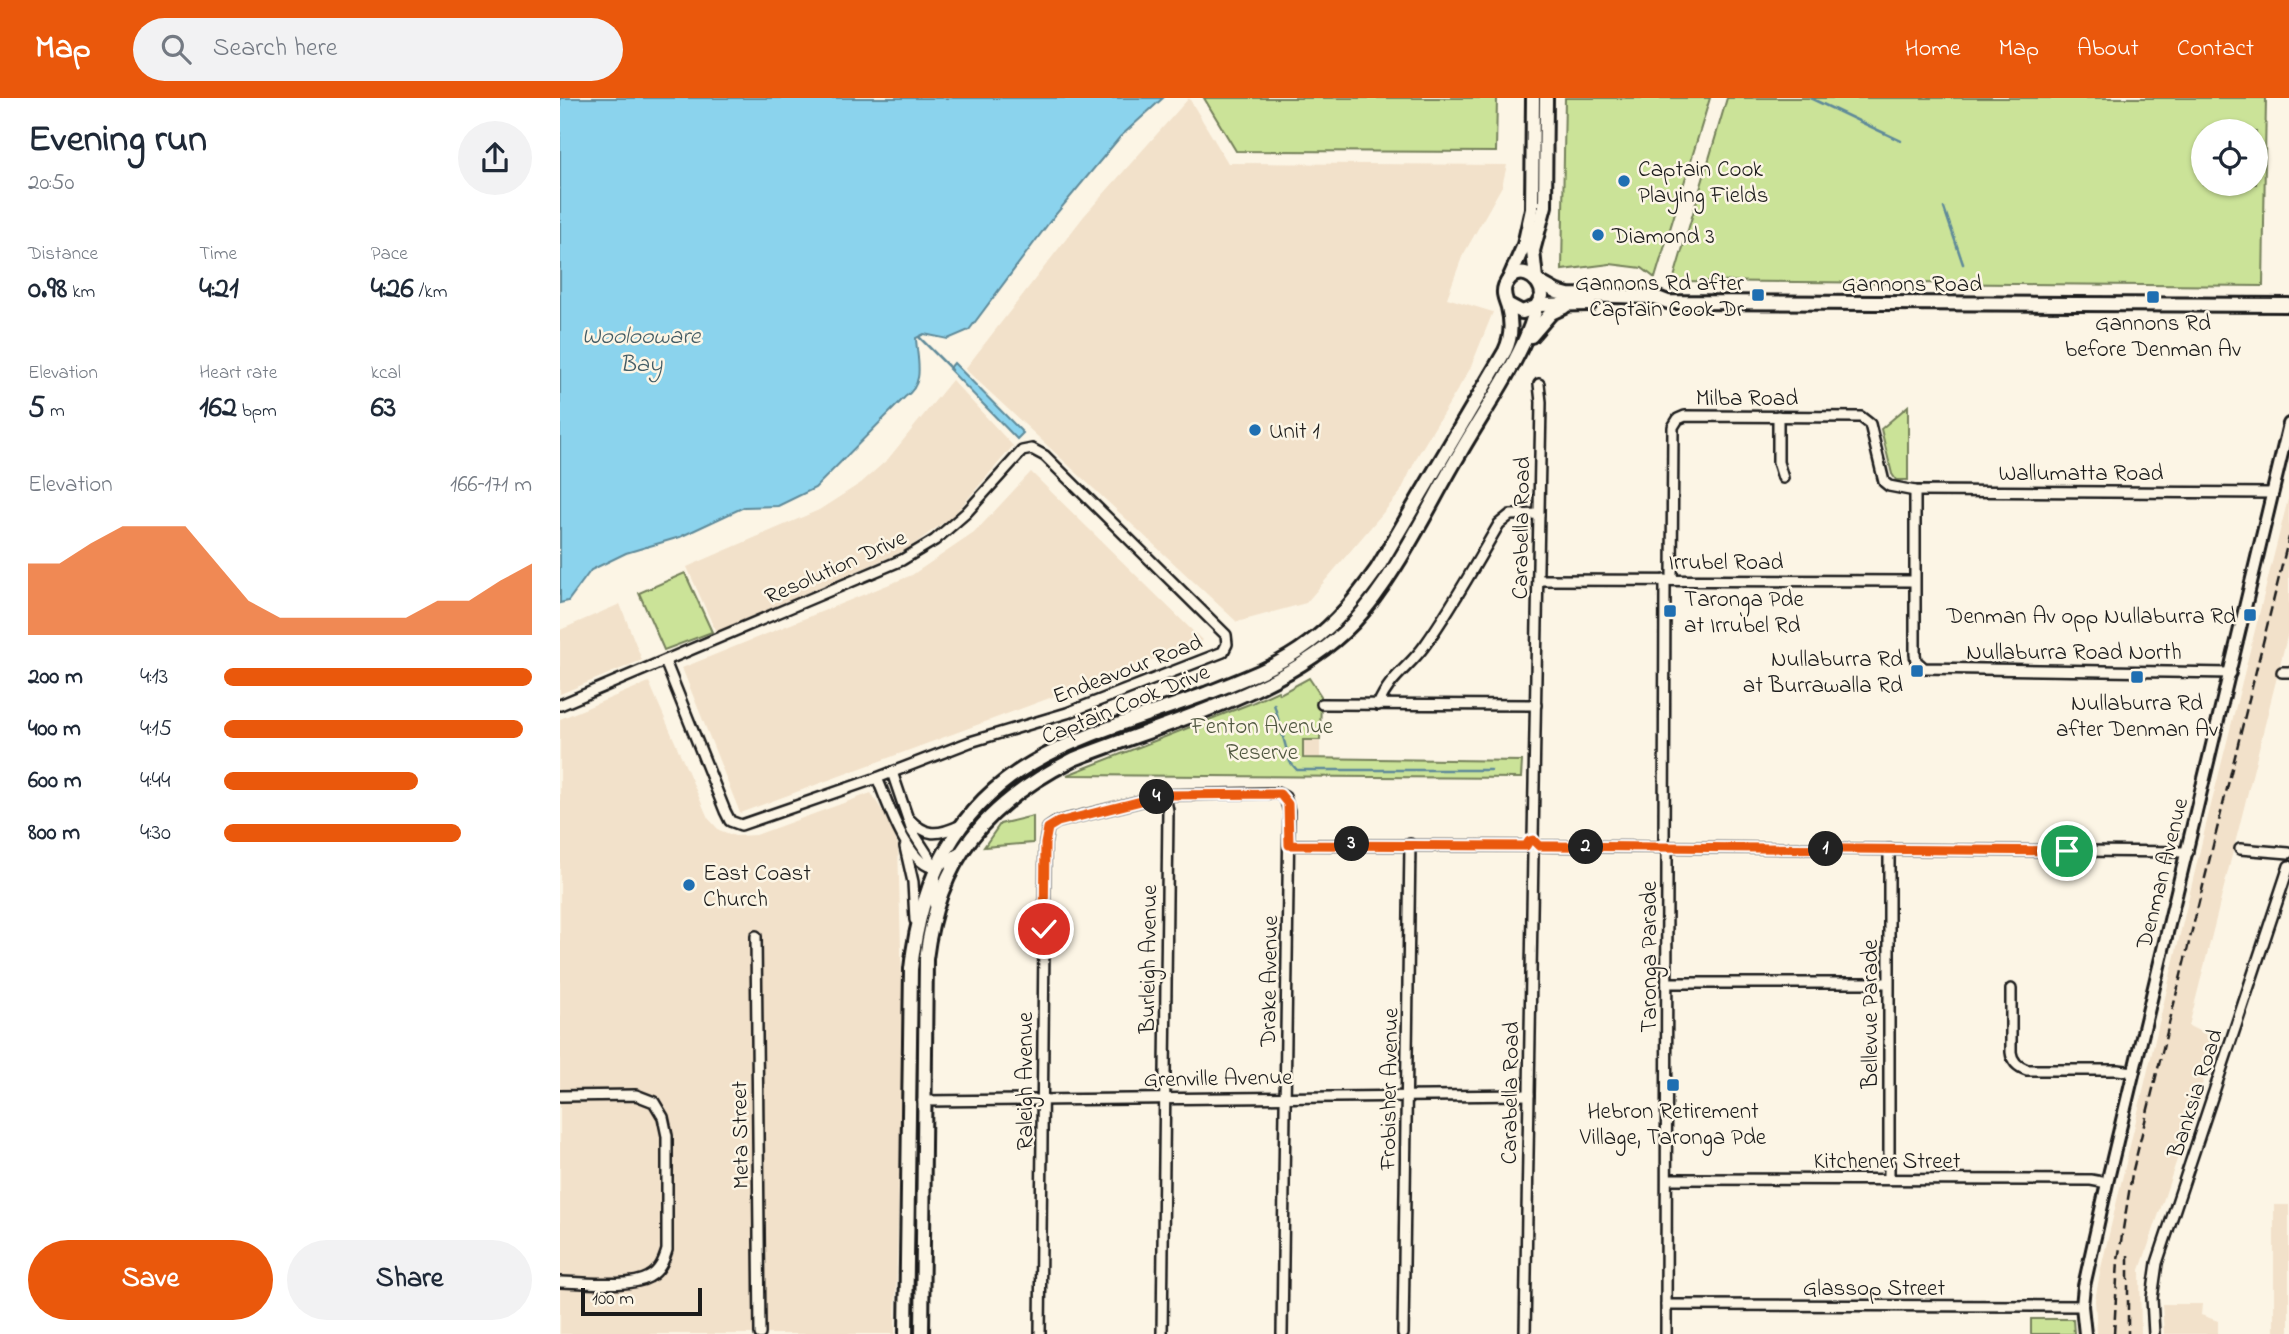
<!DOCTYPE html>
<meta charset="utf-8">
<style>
body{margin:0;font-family:"Indie Flower",sans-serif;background:#f2f2f3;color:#1f2937;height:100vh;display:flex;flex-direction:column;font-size:26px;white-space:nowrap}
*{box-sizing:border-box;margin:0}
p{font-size:23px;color:#747a83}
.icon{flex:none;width:38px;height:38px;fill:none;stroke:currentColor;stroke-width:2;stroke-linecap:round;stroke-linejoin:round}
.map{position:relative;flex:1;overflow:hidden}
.drawer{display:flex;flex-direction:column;background:#fff;width:560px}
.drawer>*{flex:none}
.buttons{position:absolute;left:1631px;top:21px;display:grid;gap:14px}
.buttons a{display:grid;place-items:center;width:77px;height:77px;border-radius:50%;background:#fff;box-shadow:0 2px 5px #0004;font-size:35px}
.scale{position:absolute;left:21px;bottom:18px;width:121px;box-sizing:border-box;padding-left:7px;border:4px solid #1c1c1c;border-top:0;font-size:19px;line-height:24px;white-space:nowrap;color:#1c1c1c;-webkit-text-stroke:5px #fcf5e5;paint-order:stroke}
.pin{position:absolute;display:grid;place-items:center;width:60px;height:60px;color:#fff;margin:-30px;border:4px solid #fff;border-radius:50%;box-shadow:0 2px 7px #0007}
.km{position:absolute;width:35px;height:35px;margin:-18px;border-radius:50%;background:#222;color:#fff;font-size:19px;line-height:35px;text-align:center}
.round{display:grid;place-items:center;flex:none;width:74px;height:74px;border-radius:37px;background:#f2f2f3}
.overview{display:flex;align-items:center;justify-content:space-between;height:119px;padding:0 28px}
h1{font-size:38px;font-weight:700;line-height:52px}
.figures{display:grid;grid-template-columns:repeat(3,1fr);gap:10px;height:119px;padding:7px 28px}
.figures div{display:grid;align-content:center}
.figures b{font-size:30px;font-weight:700}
.figures small{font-size:19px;font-weight:400}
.figures p{font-size:19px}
.chart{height:196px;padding:14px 28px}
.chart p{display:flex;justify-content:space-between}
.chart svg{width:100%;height:126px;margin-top:7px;fill:#ea580c;opacity:.7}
.primary-button{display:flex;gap:14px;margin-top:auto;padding:14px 28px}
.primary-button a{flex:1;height:80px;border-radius:42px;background:#ea580c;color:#fff;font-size:28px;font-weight:700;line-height:80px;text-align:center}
.primary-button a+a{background:#f2f2f3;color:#1f2937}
ul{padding:0 28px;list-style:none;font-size:23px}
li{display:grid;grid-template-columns:112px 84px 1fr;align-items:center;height:52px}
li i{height:18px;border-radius:9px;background:#ea580c}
header{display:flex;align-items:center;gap:42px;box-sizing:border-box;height:98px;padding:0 35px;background:#ea580c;color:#fff}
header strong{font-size:33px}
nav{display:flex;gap:38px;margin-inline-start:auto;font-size:24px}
.search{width:490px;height:63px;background:#f2f2f3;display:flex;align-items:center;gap:18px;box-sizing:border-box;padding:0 24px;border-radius:38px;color:#747a83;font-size:26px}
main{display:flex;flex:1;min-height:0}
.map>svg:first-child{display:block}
.built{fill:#f2e1ca}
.green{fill:#cbe398;stroke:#74805a;stroke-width:2;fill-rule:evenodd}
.water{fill:#8bd3ed;stroke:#5f8a99;stroke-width:2}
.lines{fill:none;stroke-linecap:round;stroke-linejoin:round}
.stream{stroke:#5f8a99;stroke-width:2.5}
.minor-casing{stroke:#1c1c1c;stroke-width:14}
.tertiary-casing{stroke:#1c1c1c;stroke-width:16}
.secondary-casing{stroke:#1c1c1c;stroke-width:18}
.minor{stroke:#fcf5e5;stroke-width:9}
.tertiary{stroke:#fcf5e5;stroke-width:10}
.secondary{stroke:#fcf5e5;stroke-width:12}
.rail{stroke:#1c1c1c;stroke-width:2.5;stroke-dasharray:10 5;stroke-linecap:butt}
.route-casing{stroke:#fff;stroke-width:14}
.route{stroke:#ea580c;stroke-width:9}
.poi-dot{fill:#1f6fb2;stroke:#fcf5e5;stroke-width:2.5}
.labels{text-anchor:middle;stroke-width:5;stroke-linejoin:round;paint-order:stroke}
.poi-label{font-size:23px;fill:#1c1c1c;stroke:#fcf5e5;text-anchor:start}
.street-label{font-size:23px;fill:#1c1c1c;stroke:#fcf5e5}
.park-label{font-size:23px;fill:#515841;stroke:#fcf5e5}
.water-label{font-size:24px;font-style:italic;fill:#435c65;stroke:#fcf5e5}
</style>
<header>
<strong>Map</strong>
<div class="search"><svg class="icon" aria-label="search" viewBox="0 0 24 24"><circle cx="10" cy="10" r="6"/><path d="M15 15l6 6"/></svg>Search here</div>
<nav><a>Home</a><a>Map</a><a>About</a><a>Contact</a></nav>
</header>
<main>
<section class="drawer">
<div class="overview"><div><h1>Evening run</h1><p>20:50</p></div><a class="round"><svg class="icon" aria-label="share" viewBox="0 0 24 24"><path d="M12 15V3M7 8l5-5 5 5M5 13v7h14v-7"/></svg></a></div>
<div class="figures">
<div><p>Distance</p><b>0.98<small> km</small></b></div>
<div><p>Time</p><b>4:21</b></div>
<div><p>Pace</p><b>4:26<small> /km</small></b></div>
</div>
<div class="figures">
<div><p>Elevation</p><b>5<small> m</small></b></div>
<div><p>Heart rate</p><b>162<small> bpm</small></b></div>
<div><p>kcal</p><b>63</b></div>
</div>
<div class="chart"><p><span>Elevation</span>166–171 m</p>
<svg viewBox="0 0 160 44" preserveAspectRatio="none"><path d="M0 44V19L10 19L20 12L30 6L40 6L50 6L60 19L70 32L80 38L90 38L100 38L110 38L120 38L130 32L140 32L150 25L160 19V44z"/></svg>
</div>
<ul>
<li><b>200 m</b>4:13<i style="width:100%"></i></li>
<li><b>400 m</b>4:15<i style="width:97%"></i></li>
<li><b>600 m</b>4:44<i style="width:63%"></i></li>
<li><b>800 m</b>4:30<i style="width:77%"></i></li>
</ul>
<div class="primary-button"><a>Save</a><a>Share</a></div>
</section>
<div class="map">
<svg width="1729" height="1236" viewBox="0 0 1729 1236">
<rect width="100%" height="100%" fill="#fcf5e5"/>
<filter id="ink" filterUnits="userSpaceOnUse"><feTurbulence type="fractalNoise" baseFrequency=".0143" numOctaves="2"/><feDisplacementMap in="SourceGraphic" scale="14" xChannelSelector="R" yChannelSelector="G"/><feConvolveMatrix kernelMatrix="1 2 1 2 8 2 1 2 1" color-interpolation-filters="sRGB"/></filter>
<g filter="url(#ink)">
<g class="built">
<path d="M629,0l39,65 279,2 -5,21 -40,71 -15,41 46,14 -23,57 -52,86 -18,38 -94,110 -69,19 -272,-253 119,-153z"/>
<path d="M392,282l61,66 -59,69 -48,35 -190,82 -29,-65 132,-57 42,-27 27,-24z"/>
<path d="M471,374l172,169 -463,172 -58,-145 230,-93 62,-42z"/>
<path d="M1729,397v134l-100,397 28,14 -77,230 1,64h-44l-2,-34 6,-32 104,-439z"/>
<path d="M60,506l22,56 -82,34v-64z"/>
<path d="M89,584l59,136 11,12 16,6 21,-1 115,-42 16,25 11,27 5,174 -8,315h-335v-615z"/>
<rect x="743" y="642" width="17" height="18"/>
<rect x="1714" y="1107" width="15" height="129"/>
<path d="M1602,1206h40l-1,11 17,6v13h-54z"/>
</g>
<g class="green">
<path d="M644,0h293l-1,54 -260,-1z"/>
<path d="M1005,0h145l-55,180 -13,-10 -32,-4 -48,6z"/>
<path d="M1167,0h539l-3,188 -590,-5zM1696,33v53h-53v-53z"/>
<path d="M1348,308v74h-12l-4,-6 -11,-45z"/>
<path d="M125,475l27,59 -48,18 -25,-57z"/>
<path d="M749,580l12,18 -1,44h-17v18l219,3 -1,17 -454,-3 185,-72 26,-12 2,3z"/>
<path d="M473,718v27l-49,4 16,-23z"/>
<path d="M1471,1221h42l1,15h-43z"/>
</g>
<g class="water">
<path d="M0,0h603l-43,39 -69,83 -82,110 -21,9 -24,-5 -8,4c1,22 10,45 -11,59l-90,91 -37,18 -34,1 -64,30 -54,16 -35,17 -23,31 -8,2z"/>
<path d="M394,265l69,70 -6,6 -68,-70z"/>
</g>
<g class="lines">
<g class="stream">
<path d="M1250,0l91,43"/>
<path d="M1384,110l19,56"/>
<path d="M359,239l33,33"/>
<path d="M714,606l16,58 7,8h194"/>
</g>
<g class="minor-casing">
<g id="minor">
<path d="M1218,318v46l5,16"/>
<path d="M1355,393v163l1,7 8,7 307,5"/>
<path d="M979,482l375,1"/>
<path d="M1105,482l-1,264 3,10 -1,480"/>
<path d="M1112,482l1,-153 5,-8 7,-3 176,1 9,7 14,58 5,4 26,5 358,2"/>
<path d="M1722,574h7"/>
<path d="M762,606l214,1"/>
<path d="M0,607l342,-145 33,-20 31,-27 56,-62 10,-2 13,7 181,179 1,9 -4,8 -156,61 -97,29 -93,36 -136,47 -11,-4 -5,-10 -60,-150"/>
<path d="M818,607c13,-30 30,-36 47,-60 28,-39 50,-80 74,-121l11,-9 29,-1"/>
<path d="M332,674l20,59 24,37 -2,36"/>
<path d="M317,680c11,24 30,88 59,90l21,-14"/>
<path d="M348,720c18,19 29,18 53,7"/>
<path d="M973,742l8,-438 -2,-18"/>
<path d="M729,747l237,1"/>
<path d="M979,748l649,6"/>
<path d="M345,749l8,35 2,38"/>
<path d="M1329,751v329"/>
<path d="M1680,751l49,4"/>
<path d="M196,838l4,398"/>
<path d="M1107,885h221"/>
<path d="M1451,891v63c1,10 7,15 16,18h91l16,2"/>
<path d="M0,998l76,-1 18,7 9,15 4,19v114c-3,10 -7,21 -18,27 -19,11 -66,5 -89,5"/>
<path d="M363,1003l606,-6"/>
<path d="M1107,1081l424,1 16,3"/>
<path d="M1106,1207l416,1"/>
<path d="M480,1236l5,-490 3,-16 9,-6 108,-27 112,-2 8,4 4,14 -7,523"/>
<path d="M602,1236l6,-523 -3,-16"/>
<path d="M843,1236l7,-490"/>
<path d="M965,1236l8,-481"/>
<path d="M1594,1236l-2,-36 5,-35 132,-397"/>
</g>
</g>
<g class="tertiary-casing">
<path id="tertiary" d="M1525,1236l-3,-28 2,-20 23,-103 182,-759"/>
</g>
<g class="secondary-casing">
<g id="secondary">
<path d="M949,181l15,-34 8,-36 1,-111"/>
<path d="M976,181l-3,-28 12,-45 1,-108"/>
<path d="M979,184l18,10 11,3 87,2 13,5 621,3"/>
<path d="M978,207l52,-1"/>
<path d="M971,238l20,-23 13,-6"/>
<path d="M346,1236l5,-365c9,-85 43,-161 121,-206 53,-31 115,-47 173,-69 36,-14 73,-27 104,-51 28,-20 48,-46 68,-74l128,-218c7,-14 7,-28 3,-44 -2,-7 -6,-13 -3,-21 9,-23 37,-11 37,10l-6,11 -14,5 -15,-8"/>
<path d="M362,1236l4,-375c12,-100 60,-156 148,-200 88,-35 214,-67 279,-136 43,-46 75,-116 107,-170 23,-41 67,-102 76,-146"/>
</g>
</g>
<use href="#minor" class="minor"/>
<use href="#tertiary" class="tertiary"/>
<use href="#secondary" class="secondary"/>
<g class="rail">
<path d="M1568,1157v79"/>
<path d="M1554,1236l4,-74 14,-86 157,-637"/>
</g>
</g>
</g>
<g class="lines" filter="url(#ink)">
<g class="route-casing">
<path id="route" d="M484,831l1,-85 3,-16 10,-6 107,-27 115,-1 8,10 1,41 237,1 3,-5 4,-1 6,6h11l517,5"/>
</g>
<use href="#route" class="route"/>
</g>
<g class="poi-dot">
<circle cx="1064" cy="83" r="7"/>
<circle cx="1038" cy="137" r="7"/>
<rect x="1191" y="190" width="14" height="14" rx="3.5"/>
<rect x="1586" y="192" width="14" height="14" rx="3.5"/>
<circle cx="695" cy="332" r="7"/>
<rect x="1103" y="506" width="14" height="14" rx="3.5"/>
<rect x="1683" y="510" width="14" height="14" rx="3.5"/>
<rect x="1350" y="566" width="14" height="14" rx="3.5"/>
<rect x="1570" y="572" width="14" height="14" rx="3.5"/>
<circle cx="129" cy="787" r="7"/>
<rect x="1106" y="980" width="14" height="14" rx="3.5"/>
</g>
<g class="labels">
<g class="poi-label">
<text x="1078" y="78">Captain Cook<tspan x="1078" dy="26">Playing Fields</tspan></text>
<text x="1052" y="145">Diamond 3</text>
<text x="1184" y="192" text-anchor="end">Gannons Rd after<tspan x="1184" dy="26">Captain Cook Dr</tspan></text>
<text x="1593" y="232" text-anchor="middle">Gannons Rd<tspan x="1593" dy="26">before Denman Av</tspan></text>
<text x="709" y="340">Unit 1</text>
<text x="1124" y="508">Taronga Pde<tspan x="1124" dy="26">at Irrubel Rd</tspan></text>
<text x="1676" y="525" text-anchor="end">Denman Av opp Nullaburra Rd</text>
<text x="1343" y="568" text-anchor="end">Nullaburra Rd<tspan x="1343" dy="26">at Burrawalla Rd</tspan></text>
<text x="1577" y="612" text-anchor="middle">Nullaburra Rd<tspan x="1577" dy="26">after Denman Av</tspan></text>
<text x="143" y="782">East Coast<tspan x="143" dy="26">Church</tspan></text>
<text x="1113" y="1020" text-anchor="middle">Hebron Retirement<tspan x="1113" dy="26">Village, Taronga Pde</tspan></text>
</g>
<g class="street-label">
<text x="1352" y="193">Gannons Road</text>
<text x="1187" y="307">Milba Road</text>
<text x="1521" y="382">Wallumatta Road</text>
<text transform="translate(960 430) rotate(-89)" y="8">Carabella Road</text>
<text x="1166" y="471">Irrubel Road</text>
<text transform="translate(275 468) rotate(-24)" y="8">Resolution Drive</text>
<text x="1514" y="561">Nullaburra Road North</text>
<text transform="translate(567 570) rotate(-21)" y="8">Endeavour Road</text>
<text transform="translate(565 605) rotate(-22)" y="8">Captain Cook Drive</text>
<text transform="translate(1601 775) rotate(-76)" y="8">Denman Avenue</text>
<text transform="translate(1088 859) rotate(-90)" y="8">Taronga Parade</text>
<text transform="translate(587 861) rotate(-89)" y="8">Burleigh Avenue</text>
<text transform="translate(708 883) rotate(-89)" y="8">Drake Avenue</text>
<text transform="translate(1309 916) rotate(-90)" y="8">Bellevue Parade</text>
<text transform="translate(658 979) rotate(-1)" y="8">Grenville Avenue</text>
<text transform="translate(464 983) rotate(-90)" y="8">Raleigh Avenue</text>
<text transform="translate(828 991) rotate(-89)" y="8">Frobisher Avenue</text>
<text transform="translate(949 995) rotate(-89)" y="8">Carabella Road</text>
<text transform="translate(1634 995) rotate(-72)" y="8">Banksia Road</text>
<text transform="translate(179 1037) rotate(-91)" y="8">Meta Street</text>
<text x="1327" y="1070">Kitchener Street</text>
<text x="1314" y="1197">Glassop Street</text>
</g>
<g class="park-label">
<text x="702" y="635">Fenton Avenue<tspan x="702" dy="26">Reserve</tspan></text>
</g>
<g class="water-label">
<text x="81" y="245">Woolooware<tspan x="81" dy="28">Bay</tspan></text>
</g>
</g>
</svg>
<div class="buttons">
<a><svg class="icon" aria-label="locate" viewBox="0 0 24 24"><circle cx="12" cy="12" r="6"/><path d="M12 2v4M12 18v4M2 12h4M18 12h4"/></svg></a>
</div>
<div class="scale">100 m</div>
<div class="pin" style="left:1507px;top:753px;background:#1e9e55"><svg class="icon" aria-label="arrive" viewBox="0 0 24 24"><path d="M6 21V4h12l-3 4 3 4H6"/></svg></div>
<div class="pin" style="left:484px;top:831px;background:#d93025"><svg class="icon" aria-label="check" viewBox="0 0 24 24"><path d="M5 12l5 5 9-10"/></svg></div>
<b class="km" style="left:1266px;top:751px">1</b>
<b class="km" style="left:1026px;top:749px">2</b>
<b class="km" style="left:792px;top:746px">3</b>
<b class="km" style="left:597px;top:699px">4</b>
</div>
</main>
